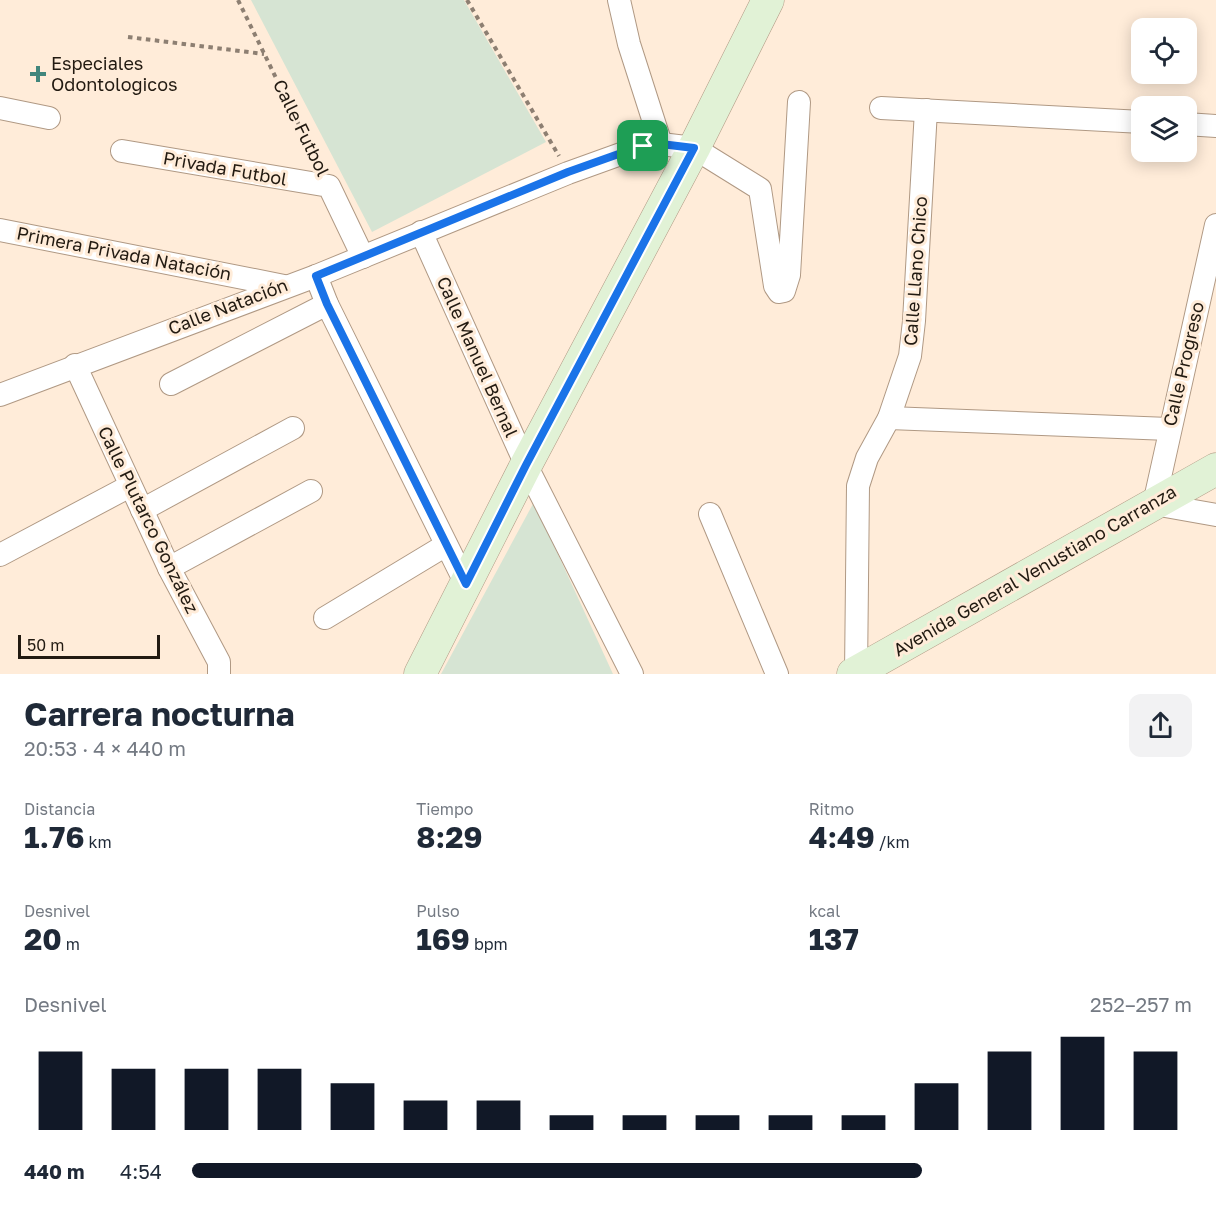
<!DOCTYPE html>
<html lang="es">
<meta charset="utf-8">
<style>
body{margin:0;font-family:"Golos Text",sans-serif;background:#f2f2f3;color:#1f2937;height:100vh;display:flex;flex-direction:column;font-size:22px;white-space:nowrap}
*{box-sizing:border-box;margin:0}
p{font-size:20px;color:#747a83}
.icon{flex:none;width:33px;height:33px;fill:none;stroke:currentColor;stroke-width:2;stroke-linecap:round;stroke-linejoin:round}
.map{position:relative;height:674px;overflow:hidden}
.sheet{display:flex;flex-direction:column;background:#fff;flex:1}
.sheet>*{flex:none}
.buttons{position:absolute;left:1131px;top:18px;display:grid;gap:12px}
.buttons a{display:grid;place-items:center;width:66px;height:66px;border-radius:12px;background:#fff;box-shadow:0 3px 15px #0003;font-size:30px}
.scale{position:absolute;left:18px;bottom:15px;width:142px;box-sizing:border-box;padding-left:6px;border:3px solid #221a11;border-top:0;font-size:16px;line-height:21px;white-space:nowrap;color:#221a11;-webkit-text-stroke:4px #ffecd9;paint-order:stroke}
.pin{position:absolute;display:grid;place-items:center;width:51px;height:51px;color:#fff;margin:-26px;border-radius:12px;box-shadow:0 3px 9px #0006}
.round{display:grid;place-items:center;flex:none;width:63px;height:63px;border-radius:12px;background:#f2f2f3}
.summary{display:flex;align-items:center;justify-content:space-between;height:102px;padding:0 24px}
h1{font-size:33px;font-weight:700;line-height:45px}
.figures{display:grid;grid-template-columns:repeat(3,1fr);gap:9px;height:102px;padding:6px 24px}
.figures div{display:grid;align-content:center}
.figures b{font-size:30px;font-weight:700}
.figures small{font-size:16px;font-weight:400}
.figures p{font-size:16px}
.chart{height:168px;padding:12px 24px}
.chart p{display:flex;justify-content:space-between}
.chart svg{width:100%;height:108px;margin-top:6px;stroke:#111827;stroke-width:6}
ul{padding:0 24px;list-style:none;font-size:20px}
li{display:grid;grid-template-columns:96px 72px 1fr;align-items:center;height:45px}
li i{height:15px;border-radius:8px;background:#111827}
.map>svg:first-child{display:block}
.green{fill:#d6e4d3}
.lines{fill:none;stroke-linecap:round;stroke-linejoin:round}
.street-casing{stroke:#b09984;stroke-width:24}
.secondary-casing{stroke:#b09984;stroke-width:33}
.path{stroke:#8d7f72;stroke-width:4;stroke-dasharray:4.5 4.5;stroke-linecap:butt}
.street{stroke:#fff;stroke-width:22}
.secondary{stroke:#e1f2d6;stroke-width:32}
.route-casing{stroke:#fff;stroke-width:12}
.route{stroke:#1a73e8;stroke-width:8}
.poi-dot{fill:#41867c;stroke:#ffecd9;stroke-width:2}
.labels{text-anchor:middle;stroke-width:6;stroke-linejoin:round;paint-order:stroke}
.poi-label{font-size:18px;fill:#221a11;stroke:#ffecd9;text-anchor:start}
.street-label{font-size:18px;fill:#221a11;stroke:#ffecd9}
</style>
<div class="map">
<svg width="1216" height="674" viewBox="0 0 1216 674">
<rect width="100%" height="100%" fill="#ffecd9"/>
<g class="green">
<path d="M251,0h213l82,142 -174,90z"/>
<path d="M534,502l79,172h-172z"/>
</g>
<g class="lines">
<g class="street-casing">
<g id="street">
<path d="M619,0l10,44 32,100"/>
<path d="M0,108l49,10"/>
<path d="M881,108l261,14"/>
<path d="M1186,124l30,2"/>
<path d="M122,151l207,35 34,71"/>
<path d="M1216,225l-62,279 62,11"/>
<path d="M0,230l284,56"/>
<path d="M421,232l105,233 106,209"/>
<path d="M316,276l11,28 139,280"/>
<path d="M75,365l94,203 50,94v12"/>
<path d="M171,384l156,-80"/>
<path d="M0,395l316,-119 252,-103 75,-27 18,-2 33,4 66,41 15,97 4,6 5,-1 5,-16 10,-173"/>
<path d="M889,418l280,11"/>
<path d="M142,510l151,-82"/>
<path d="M710,514l67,160"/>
<path d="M0,555l130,-69"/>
<path d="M169,568l142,-77"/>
<path d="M325,618l121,-73"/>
<path d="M856,674l2,-188 9,-28 22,-40 21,-62 4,-35 12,-211"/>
</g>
</g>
<g class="secondary-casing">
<g id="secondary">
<path d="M420,674l106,-209 168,-317 74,-148"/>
<path d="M853,674l363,-205"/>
</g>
</g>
<g class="path">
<path d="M238,0l80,164"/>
<path d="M467,0l92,156"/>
<path d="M128,37l136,17"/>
</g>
<use href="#street" class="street"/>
<use href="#secondary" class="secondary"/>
</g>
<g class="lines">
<g class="route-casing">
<path id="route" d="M661,144l33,4 -168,317 -60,119 -139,-280 -11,-28 252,-104 59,-21z"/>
</g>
<use href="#route" class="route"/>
</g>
<path class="poi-dot" d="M35 65h6v6h6v6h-6v6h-6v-6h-6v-6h6z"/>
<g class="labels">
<g class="poi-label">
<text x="51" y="70">Especiales<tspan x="51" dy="21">Odontologicos</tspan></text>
</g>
<g class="street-label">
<text transform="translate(301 128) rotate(64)" y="6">Calle Futbol</text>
<text transform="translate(225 169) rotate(10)" y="6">Privada Futbol</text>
<text transform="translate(124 254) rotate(11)" y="6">Primera Privada Natación</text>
<text transform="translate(916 271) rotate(-86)" y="6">Calle Llano Chico</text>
<text transform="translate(228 307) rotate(-21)" y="6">Calle Natación</text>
<text transform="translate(477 357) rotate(66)" y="6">Calle Manuel Bernal</text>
<text transform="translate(1184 364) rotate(-77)" y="6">Calle Progreso</text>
<text transform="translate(148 520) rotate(64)" y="6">Calle Plutarco González</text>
<text transform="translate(1035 571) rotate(-30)" y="6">Avenida General Venustiano Carranza</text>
</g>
</g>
</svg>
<div class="buttons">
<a><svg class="icon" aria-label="locate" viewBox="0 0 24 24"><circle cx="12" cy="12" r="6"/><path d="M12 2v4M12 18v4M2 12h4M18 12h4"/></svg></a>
<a><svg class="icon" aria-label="layers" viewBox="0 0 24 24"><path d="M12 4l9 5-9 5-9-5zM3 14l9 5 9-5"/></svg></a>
</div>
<div class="scale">50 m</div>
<div class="pin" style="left:643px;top:146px;background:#1e9e55"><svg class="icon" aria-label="arrive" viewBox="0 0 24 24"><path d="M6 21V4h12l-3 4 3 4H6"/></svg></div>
</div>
<section class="sheet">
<div class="summary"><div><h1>Carrera nocturna</h1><p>20:53 · 4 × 440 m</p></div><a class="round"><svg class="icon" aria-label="share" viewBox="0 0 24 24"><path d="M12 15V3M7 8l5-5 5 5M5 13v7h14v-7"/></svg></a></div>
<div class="figures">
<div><p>Distancia</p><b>1.76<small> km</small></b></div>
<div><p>Tiempo</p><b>8:29</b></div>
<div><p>Ritmo</p><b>4:49<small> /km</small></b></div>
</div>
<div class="figures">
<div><p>Desnivel</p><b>20<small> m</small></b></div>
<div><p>Pulso</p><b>169<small> bpm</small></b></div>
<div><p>kcal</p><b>137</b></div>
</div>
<div class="chart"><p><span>Desnivel</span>252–257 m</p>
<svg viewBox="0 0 160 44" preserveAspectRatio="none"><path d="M5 44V12M15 44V19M25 44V19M35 44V19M45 44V25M55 44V32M65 44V32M75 44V38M85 44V38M95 44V38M105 44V38M115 44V38M125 44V25M135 44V12M145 44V6M155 44V12"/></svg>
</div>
<ul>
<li><b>440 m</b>4:54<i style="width:73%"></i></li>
</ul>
</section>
